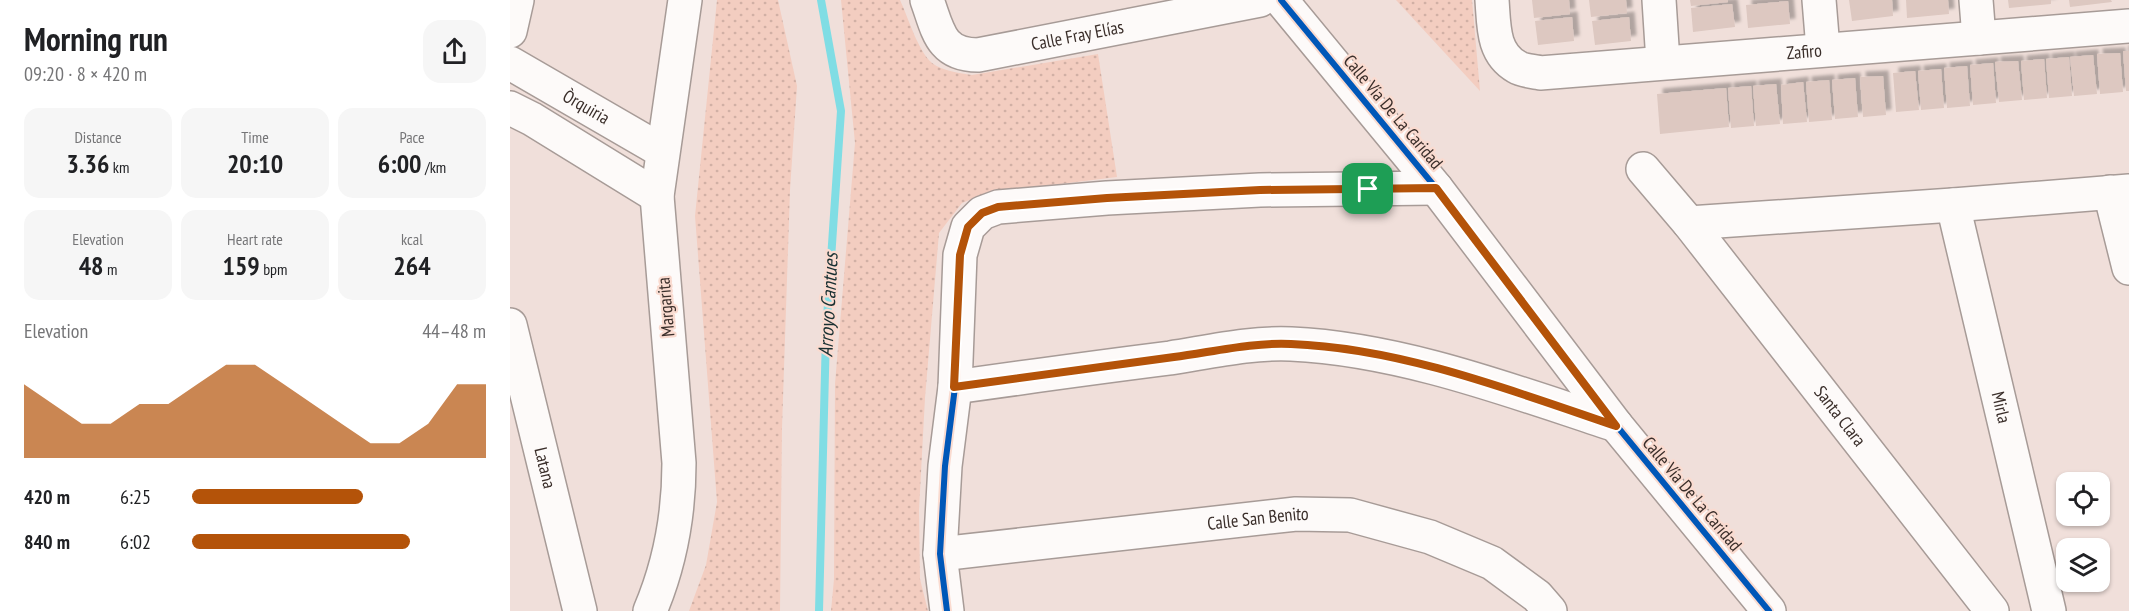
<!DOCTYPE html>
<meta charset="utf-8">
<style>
body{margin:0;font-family:"PT Sans Narrow",sans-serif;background:#f6f6f6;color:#202124;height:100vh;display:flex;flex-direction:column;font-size:22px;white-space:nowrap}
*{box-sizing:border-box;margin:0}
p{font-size:20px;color:#757577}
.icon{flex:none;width:33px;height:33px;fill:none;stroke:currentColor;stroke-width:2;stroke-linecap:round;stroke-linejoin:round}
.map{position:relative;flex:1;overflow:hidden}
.details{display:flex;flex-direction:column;background:#fff;width:510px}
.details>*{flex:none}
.buttons{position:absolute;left:1546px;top:472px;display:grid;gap:12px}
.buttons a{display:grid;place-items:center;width:54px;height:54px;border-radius:12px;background:#fff;box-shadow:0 2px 4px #0004;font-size:30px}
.pin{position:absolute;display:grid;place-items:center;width:51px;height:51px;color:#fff;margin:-26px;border-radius:12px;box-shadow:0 3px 9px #0006}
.round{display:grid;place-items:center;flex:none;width:63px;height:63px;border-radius:18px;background:#f6f6f6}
.headline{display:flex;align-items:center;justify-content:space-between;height:102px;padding:0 24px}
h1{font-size:33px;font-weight:700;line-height:45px}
.stats{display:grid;grid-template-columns:repeat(3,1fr);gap:9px;height:102px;padding:6px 24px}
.stats div{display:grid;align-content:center;border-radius:15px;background:#f6f6f6;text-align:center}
.stats b{font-size:26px;font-weight:700}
.stats small{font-size:16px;font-weight:400}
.stats p{font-size:16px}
.chart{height:168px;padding:12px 24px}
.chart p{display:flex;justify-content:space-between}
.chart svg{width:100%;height:108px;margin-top:6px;fill:#b45309;opacity:.7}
ul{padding:0 24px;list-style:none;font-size:20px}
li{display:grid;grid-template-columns:96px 72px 1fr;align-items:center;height:45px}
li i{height:15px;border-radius:8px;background:#b45309}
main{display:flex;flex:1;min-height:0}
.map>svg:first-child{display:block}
.park{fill:url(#park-dots)}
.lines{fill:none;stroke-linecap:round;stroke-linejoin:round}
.stream{stroke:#80dde4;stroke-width:8}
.building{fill:#ddc8c1;filter:url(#shadow)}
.minor-casing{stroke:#a79b97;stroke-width:36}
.minor{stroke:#fdfaf9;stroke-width:33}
.cycleway-casing{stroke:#fadbd0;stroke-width:10}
.cycleway{stroke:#0057b8;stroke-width:6}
.route-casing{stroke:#fff;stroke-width:12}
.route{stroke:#b45309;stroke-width:8}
.labels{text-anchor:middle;stroke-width:4.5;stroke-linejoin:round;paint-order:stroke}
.street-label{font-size:18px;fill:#3a2e2a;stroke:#fadbd0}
.water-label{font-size:20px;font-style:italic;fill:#183032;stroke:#fadbd0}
</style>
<main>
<section class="details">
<div class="headline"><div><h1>Morning run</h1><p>09:20 · 8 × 420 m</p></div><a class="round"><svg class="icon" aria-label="share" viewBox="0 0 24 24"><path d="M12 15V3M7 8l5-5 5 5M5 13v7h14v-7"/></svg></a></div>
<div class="stats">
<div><p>Distance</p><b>3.36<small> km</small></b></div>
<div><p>Time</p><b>20:10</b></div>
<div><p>Pace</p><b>6:00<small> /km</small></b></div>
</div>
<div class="stats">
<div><p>Elevation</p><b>48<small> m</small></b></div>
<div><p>Heart rate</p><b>159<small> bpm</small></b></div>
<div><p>kcal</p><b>264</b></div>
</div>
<div class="chart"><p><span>Elevation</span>44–48 m</p>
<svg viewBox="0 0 160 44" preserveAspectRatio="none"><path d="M0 44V14L10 22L20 30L30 30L40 22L50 22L60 14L70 6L80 6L90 14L100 22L110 30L120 38L130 38L140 30L150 14L160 14V44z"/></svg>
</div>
<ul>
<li><b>420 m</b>6:25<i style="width:58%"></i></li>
<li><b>840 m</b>6:02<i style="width:74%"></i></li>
</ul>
</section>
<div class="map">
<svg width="1619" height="611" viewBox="0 0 1619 611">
<defs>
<pattern id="park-dots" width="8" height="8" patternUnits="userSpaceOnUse" patternTransform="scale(1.5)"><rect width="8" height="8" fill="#f3cdc0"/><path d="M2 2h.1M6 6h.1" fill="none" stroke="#d1b0a5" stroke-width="1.8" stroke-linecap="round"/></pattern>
<filter id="shadow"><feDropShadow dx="5.5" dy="-5.5" stdDeviation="1.5" flood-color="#0004"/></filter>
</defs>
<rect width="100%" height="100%" fill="#f0dfda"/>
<g class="park">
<path d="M207,0h61l19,86 -7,104 -8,238 -2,183h-91l17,-46 11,-63 -22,-286z"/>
<path d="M331,0h59c8,17 18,51 32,63 10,8 28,10 40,12l126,-21 19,123 -130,16 -25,10 -23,30 -14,165 -6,112 1,69 8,32h-97l3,-32 1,-195 20,-241z"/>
<path d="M886,0h76l8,91z"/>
</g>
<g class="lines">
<path class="stream" d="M309,611l7,-278 15,-222 -20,-111"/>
</g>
<g class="building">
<path d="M1022,0h37l1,14 -36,4z"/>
<path d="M1079,0h37l1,13 -36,4z"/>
<path d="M1180,0h38v2l-37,4z"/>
<path d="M1339,0h43l1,16 -41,5z"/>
<path d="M1396,0h42l1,14 -42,4z"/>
<path d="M1498,0h43v4l-42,4z"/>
<path d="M1559,0h42l1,2 -42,5z"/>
<path d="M1278,1l2,23 -42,4 -2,-23z"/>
<path d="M1222,4l3,23 -42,5 -2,-24z"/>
<path d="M1062,17l2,24 -36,4 -3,-24z"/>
<path d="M1119,17l2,24 -36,4 -3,-24z"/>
<path d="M1613,51h6v40h-3z"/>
<path d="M1610,53l3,39 -23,2 -3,-40z"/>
<path d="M1583,55l4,39 -23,2 -4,-39z"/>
<path d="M1559,57l3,39 -23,2 -3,-39z"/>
<path d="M1534,59l3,39 -23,2 -3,-39z"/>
<path d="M1508,61l4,39 -23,2 -4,-40z"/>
<path d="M1483,63l3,40 -23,2 -3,-40z"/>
<path d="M1457,66l3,40 -23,2 -3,-40z"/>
<path d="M1431,69l3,39 -23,2 -3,-39z"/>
<path d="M1405,71l4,39 -23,2 -3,-39z"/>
<path d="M1373,76l3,39 -23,2 -3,-40z"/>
<path d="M1345,78l3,39 -23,2 -3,-39z"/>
<path d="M1319,80l3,40 -23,2 -3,-40z"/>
<path d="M1293,82l4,40 -24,2 -2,-39z"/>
<path d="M1266,84l4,40 -24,2 -3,-40z"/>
<path d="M1241,86l3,40 -23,2 -3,-40z"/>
<path d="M1216,88l3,39 -69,7 -3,-40z"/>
</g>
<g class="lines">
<g class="minor-casing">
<g id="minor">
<path id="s1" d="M417,0c11,30 13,55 51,55l282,-55"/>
<path d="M771,0l155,188 180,237 153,186"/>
<path id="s2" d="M982,0c2,25 0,53 25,67 6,4 16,4 23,6l589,-47"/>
<path d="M1149,0l4,62"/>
<path d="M1309,0l4,49"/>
<path d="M1466,0l3,38"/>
<path d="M0,31l7,-31"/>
<path id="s3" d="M0,63l152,88"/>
<path d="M0,108l22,11 125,77"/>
<path id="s4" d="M1133,169l46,54 303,388"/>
<path d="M1600,192l19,76"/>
<path id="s5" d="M1443,205l96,406"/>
<path d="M1179,223l264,-18 176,-14"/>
<path id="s6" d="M0,325l70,286"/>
<path d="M445,387c71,-10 143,-20 215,-29 39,-6 83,-16 121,-14 110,5 221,47 325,81"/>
<path id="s7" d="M430,554l356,-40 54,1 80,22 62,26 45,33 13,15"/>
<path d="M140,611c20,-47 29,-97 29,-148l-22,-267 28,-196"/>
<path d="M437,611l-7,-57 5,-88 10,-79 5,-132 8,-28 14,-14 16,-6 109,-9 153,-8 176,-2"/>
</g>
</g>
<use href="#minor" class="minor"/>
<g class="cycleway-casing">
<g id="cycleway">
<path d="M771,0l155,188 180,237 153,186"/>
<path d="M437,611l-7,-57 5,-88 10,-79 5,-132 8,-28 14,-14 16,-6 109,-9 153,-8 176,-2"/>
</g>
</g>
<use href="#cycleway" class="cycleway"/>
</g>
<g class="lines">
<g class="route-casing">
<path id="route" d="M926,188l180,238c-103,-35 -215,-78 -325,-82 -37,-2 -79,8 -117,13 -73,10 -146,20 -220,30l6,-132 8,-28 14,-14 16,-6 109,-9 153,-8z"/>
</g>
<use href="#route" class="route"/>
</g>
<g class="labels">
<g class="street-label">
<text dy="6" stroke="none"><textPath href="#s1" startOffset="184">Calle Fray Elías</textPath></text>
<text dy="6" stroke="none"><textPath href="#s2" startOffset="364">Zafiro</textPath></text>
<text dy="6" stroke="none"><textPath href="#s3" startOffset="88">Òrquiria</textPath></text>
<text transform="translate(883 112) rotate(50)" y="6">Calle Vía De La Caridad</text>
<text transform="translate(156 307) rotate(-95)" y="6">Margarita</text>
<text dy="6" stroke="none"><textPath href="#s5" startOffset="208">Mirla</textPath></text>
<text dy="6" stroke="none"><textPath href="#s4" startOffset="316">Santa Clara</textPath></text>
<text dy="6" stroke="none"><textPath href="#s6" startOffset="147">Latana</textPath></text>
<text transform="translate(1182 494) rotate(50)" y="6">Calle Vía De La Caridad</text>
<text dy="6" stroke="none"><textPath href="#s7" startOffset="320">Calle San Benito</textPath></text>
</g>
<g class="water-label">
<text transform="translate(318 305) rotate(-87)" y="7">Arroyo Cantues</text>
</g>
</g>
</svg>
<div class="buttons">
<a><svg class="icon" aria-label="locate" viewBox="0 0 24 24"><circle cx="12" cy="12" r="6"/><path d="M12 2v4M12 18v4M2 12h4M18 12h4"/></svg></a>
<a><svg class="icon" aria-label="layers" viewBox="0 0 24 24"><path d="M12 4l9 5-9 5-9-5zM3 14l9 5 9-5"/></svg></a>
</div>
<div class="pin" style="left:858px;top:189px;background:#1e9e55"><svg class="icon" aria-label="arrive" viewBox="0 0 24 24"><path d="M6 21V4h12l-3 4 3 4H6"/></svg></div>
</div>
</main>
